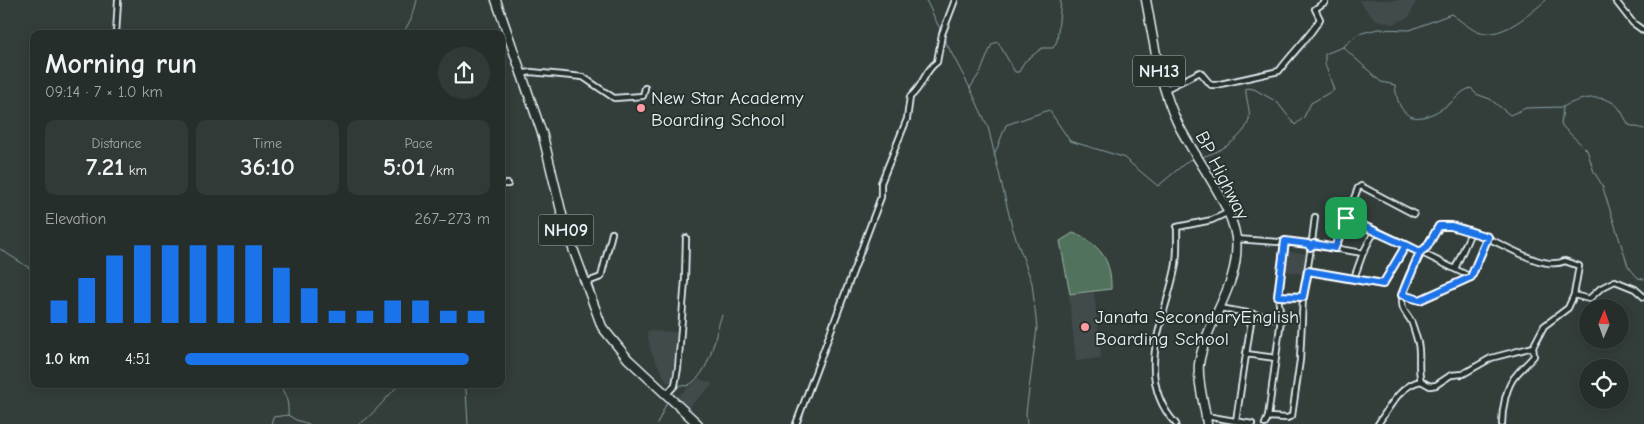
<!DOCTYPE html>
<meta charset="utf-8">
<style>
body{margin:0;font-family:"Comic Neue",sans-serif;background:#323a38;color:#f1f3f6;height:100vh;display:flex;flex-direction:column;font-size:19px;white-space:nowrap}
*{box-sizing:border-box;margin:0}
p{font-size:16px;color:#a4a8a9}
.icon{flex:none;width:28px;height:28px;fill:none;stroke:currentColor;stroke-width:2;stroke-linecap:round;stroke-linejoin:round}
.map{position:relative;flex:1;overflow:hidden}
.side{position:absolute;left:30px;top:30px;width:475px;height:358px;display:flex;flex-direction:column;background:#262e2c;border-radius:10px;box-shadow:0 2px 12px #0003,0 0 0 1px #424a48}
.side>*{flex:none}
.needle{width:32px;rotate:2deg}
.fabs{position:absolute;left:1579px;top:299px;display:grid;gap:10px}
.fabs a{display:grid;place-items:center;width:50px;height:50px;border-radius:50%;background:#262e2c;box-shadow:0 2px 12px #0003,0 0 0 1px #424a48;font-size:25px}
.pin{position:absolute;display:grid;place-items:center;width:42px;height:42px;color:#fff;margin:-21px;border-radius:10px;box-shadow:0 2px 8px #0006}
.round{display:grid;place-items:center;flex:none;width:52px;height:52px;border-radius:26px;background:#323a38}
.summary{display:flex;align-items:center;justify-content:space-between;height:85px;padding:0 15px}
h1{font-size:28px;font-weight:700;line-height:38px}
.stats{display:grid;grid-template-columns:repeat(3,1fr);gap:8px;height:85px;padding:5px 15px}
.stats div{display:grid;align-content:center;border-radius:10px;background:#323a38;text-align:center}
.stats b{font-size:25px;font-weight:700}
.stats small{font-size:14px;font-weight:400}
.stats p{font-size:14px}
.chart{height:140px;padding:10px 15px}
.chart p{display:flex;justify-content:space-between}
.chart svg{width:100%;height:90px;margin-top:5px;stroke:#1a73e8;stroke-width:6}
ul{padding:0 15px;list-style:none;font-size:16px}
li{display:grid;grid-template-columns:80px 60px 1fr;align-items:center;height:38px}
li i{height:12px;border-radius:6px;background:#1a73e8}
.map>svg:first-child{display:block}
.built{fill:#434b4c}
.green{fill:#51725c;stroke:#9cb2aa}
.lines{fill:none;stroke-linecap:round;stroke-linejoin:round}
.stream{stroke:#89a2a6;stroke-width:1}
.minor-casing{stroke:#e8f1f8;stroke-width:8}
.primary-casing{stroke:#e8f1f8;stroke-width:11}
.trunk-casing{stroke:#e8f1f8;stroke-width:11}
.minor{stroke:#26332d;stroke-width:4.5}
.primary{stroke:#26332d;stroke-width:8}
.trunk{stroke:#26332d;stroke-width:8}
.route-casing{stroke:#fff;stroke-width:10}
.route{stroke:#1a73e8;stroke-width:6}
.poi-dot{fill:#ff9aa2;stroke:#26332d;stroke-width:2}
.labels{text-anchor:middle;stroke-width:4;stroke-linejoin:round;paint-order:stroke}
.shield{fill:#26332d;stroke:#aeb8bb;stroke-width:1}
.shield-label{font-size:18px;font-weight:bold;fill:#e8f1f8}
.poi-label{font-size:19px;fill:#e8f1f8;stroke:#26332d;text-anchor:start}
.street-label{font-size:19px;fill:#e8f1f8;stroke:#26332d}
</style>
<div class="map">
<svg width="1644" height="424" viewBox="0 0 1644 424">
<rect width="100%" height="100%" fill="#333e3b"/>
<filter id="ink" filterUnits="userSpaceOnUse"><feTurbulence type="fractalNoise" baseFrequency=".02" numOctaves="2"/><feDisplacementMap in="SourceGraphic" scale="10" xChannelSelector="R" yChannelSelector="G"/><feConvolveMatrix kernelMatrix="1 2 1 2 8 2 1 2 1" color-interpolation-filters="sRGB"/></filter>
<g filter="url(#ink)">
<g class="built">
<path d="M1358,0h59l-8,17 -16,7 -19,-5z"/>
<path d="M1286,251l20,3 -2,20 -21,-3z"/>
<path d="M1094,293l7,65 -25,3 -7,-66z"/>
<path d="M647,331l29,1 -4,50h-5l-16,-30z"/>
<path d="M699,379l14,5 -25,24 -10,-12z"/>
</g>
<path class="green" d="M1073,233c26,10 39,27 38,56l-41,5 -10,-53z"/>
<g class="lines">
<g class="stream">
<path d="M926,0l15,31"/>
<path d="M403,34l10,-19 4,-15"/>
<path d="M943,37l27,51 18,39 24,100 20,56 5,45 -11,85 1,11"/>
<path d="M1343,47l38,35 14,3c4,40 26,39 54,19 9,-6 11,-13 22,-16l5,6 14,5 20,16 16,-7 37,-1 -2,18 26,25 7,22 8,13 26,81 10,12 6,1"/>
<path d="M970,88l11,-17 11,-27 6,-2 17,30h4l5,-10 18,-14h11l4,-7 4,-41"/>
<path d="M1563,107c14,-8 38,-15 53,-2 5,4 9,14 13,20l15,4"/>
<path d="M994,156l12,-31 43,-15 21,31 53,16 35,29 31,-26 6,-2"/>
<path d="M1201,157c16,-3 45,-20 48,-38 2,-9 -4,-21 -3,-31l8,1 23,13 18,23 9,-8 7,-14 23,-13 -9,-26v-10l18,-7 15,-13 20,-5 32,1 41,-16c8,5 21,17 30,19 23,4 49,-19 65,-33"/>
<path d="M0,249l34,22"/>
<path d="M243,384l12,4 23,-4c8,10 11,18 10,31"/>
<path d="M461,384l5,6 2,34"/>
<path d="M675,388l4,-3 8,1c25,-13 26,-48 35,-71"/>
<path d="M271,424l2,-7 15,-2 8,5 13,4"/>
<path d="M359,424c11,-5 30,-30 41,-40"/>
<path d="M657,424l11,-24"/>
</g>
<g class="minor-casing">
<g id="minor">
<path d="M1615,0l18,23 11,8"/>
<path d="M116,34l2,-34"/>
<path d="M520,74l11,-2 52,5 31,21 29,-2 2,-8"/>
<path d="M1164,90l36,-18 11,13h5l63,-14c13,-18 30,-33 41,-52l-5,-10 10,-7v-2"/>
<path d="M501,184h7"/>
<path d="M1346,218l33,14"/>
<path d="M1236,239l72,5 3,-3 3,4 -3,2 -3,-3"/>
<path d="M1312,241l3,-24"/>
<path d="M1314,245l49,8 9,-17 7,-4 92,45"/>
<path d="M1335,248l23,-60 3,-2 53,28"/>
<path d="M1455,269l16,-37"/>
<path d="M1308,271l75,13 23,-39"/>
<path d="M1354,278l9,-25"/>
<path d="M585,283l16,-6 11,-44"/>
<path d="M1402,295l18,5 51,-23 17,-40"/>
<path d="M1278,296l25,1"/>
<path d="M1220,308l61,11"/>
<path d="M1533,347l11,-21 24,-18 6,-13"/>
<path d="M1246,354l30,4"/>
<path d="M667,394l8,-9 3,-17 7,-88 1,-42"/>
<path d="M1206,416l46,8"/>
<path d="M1268,417l13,-98 -3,-23 7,-55"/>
<path d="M1236,421l16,-106"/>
<path d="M796,424l85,-227v-14l26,-64 3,-22c15,-13 13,-25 27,-35l5,-28 13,-34"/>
<path d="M1176,424c-43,-47 -12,-102 -1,-155 3,-13 2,-28 2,-42l35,-7 15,-7"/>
<path d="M1265,424l3,-7 19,1 5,-2 8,-56 3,-63 8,-50"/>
<path d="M1378,424c11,-16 22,-39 43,-43"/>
<path d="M1502,424c0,-15 4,-39 15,-50 5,-6 11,-11 17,-18l-1,-9 -42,11 -28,16 -12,1 -15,10 -6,1 -9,-5c-4,-13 0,-25 -3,-38 -2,-7 -4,-15 -7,-22 -2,-4 -6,-8 -8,-13 -7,-23 25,-63 36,-82 39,-6 95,49 126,35l14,5 -5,29 15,4 12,-11 14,-7 20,8 9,8"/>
</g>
</g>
<g class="primary-casing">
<path id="primary" d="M496,0l47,136 22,91 37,100 26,32 70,65"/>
</g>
<g class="trunk-casing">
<path id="trunk" d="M1146,0c8,42 13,85 32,124 16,33 53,78 58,114 5,47 -30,82 -37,126 -2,19 6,41 8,60"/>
</g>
<use href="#minor" class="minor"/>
<use href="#primary" class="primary"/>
<use href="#trunk" class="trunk"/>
</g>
</g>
<g class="lines" filter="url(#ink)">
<g class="route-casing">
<path id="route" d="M1346,218l-11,30 -21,-4 -4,3 -2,-3 -23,-3 -7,55 25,1 5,-26 75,13 23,-39 14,7 -18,43 18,5 51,-23 17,-40 -37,-11h-12l-12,21 -7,5 -74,-34"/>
</g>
<use href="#route" class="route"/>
</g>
<g class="poi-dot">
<circle cx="641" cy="108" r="5"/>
<circle cx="1085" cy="327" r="5"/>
</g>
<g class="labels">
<g class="shield">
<rect x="1133" y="55.5" width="52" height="31" rx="4"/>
<rect x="538.5" y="214.5" width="55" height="31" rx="4"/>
</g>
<g class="shield-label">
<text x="1159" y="77">NH13</text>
<text x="566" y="236">NH09</text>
</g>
<g class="poi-label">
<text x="651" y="104">New Star Academy<tspan x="651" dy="22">Boarding School</tspan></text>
<text x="1095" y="323">Janata SecondaryEnglish<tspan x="1095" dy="22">Boarding School</tspan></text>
</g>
<g class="street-label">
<text transform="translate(1223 175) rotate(63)" y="7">BP Highway</text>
</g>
</g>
</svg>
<div class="fabs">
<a><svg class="needle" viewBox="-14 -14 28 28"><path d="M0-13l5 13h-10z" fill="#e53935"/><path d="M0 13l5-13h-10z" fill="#a4a8a9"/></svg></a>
<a><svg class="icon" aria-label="locate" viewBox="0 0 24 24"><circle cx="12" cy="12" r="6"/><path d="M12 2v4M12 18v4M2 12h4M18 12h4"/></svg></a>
</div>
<div class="pin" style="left:1346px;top:218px;background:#1e9e55"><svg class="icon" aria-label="arrive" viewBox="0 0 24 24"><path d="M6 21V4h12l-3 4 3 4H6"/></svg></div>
<section class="side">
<div class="summary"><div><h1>Morning run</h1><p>09:14 · 7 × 1.0 km</p></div><a class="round"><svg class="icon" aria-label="share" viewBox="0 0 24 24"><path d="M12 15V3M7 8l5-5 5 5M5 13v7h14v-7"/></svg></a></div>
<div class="stats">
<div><p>Distance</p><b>7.21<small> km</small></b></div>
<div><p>Time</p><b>36:10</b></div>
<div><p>Pace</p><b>5:01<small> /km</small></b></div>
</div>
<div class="chart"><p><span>Elevation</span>267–273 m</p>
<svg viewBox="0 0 160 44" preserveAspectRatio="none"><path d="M5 44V33M15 44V22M25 44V11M35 44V6M45 44V6M55 44V6M65 44V6M75 44V6M85 44V17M95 44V27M105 44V38M115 44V38M125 44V33M135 44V33M145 44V38M155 44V38"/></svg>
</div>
<ul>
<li><b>1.0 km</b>4:51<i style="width:93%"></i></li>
</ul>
</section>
</div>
